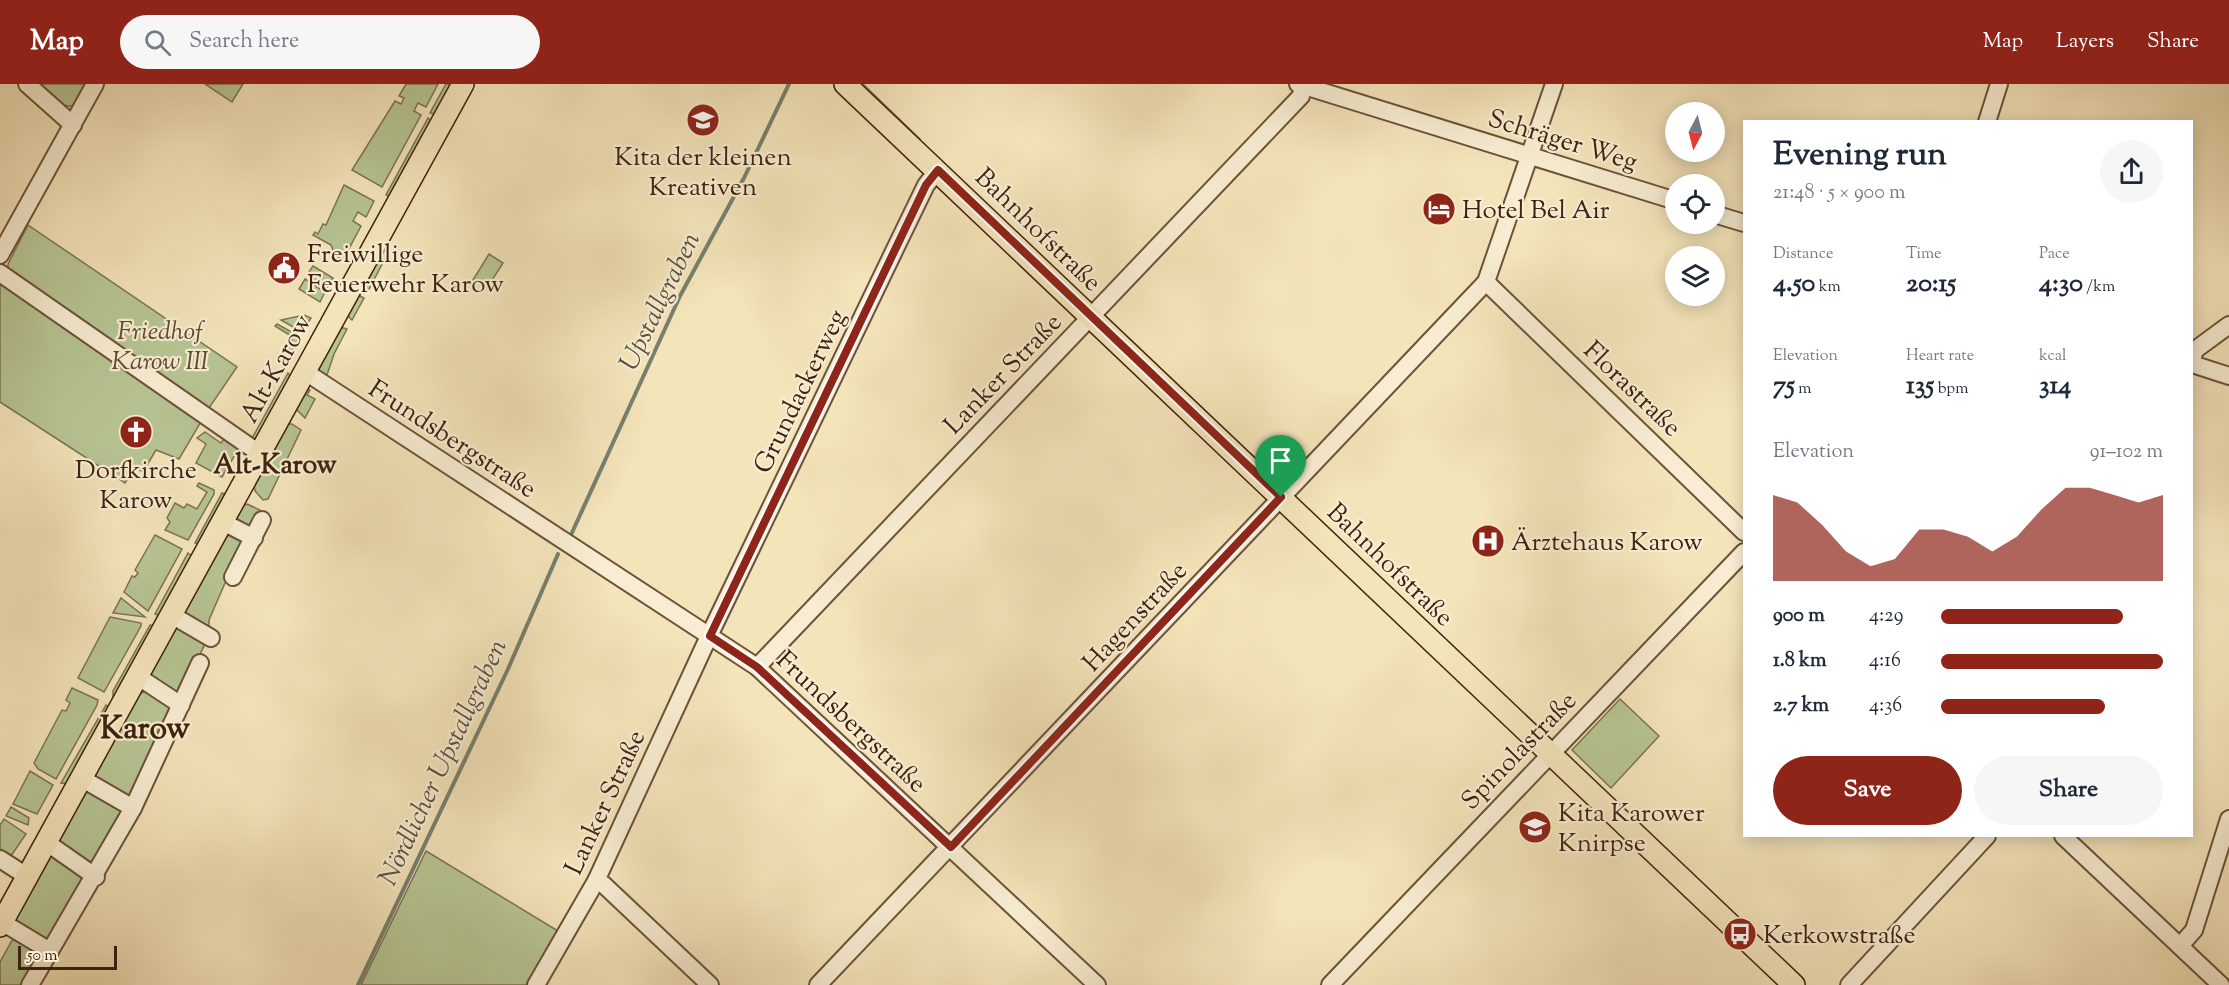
<!DOCTYPE html>
<meta charset="utf-8">
<style>
body{margin:0;font-family:"Sorts Mill Goudy",serif;background:#f6f6f7;color:#1f2937;height:100vh;display:flex;flex-direction:column;font-size:22px;white-space:nowrap}
*{box-sizing:border-box;margin:0}
p{font-size:20px;color:#747a83}
.icon{flex:none;width:33px;height:33px;fill:none;stroke:currentColor;stroke-width:2;stroke-linecap:round;stroke-linejoin:round}
.map{position:relative;flex:1;overflow:hidden}
.side{position:absolute;left:1743px;top:36px;width:450px;height:717px;display:flex;flex-direction:column;background:#fff;border-radius:0px;box-shadow:0 3px 15px #0003}
.side>*{flex:none}
.needle{width:39px;rotate:187deg}
.tools{position:absolute;left:1665px;top:18px;display:grid;gap:12px}
.tools a{display:grid;place-items:center;width:60px;height:60px;border-radius:50%;background:#fff;box-shadow:0 3px 15px #0003;font-size:30px}
.scale{position:absolute;left:18px;bottom:15px;width:99px;box-sizing:border-box;padding-left:6px;border:3px solid #3f220f;border-top:0;font-size:16px;line-height:21px;white-space:nowrap;color:#3f220f;-webkit-text-stroke:4px #f8edd2;paint-order:stroke}
.pin{position:absolute;display:grid;place-items:center;width:51px;height:51px;color:#fff;margin:-62px -26px;border-radius:50% 50% 50% 0;rotate:-45deg;box-shadow:0 0 6px #0007}
.pin .icon{rotate:45deg}
.round{display:grid;place-items:center;flex:none;width:63px;height:63px;border-radius:32px;background:#f6f6f7}
.summary{display:flex;align-items:center;justify-content:space-between;height:102px;padding:0 30px}
h1{font-size:33px;font-weight:700;line-height:45px}
.metrics{display:grid;grid-template-columns:repeat(3,1fr);gap:9px;height:102px;padding:6px 30px}
.metrics div{display:grid;align-content:center}
.metrics b{font-size:26px;font-weight:700}
.metrics small{font-size:16px;font-weight:400}
.metrics p{font-size:16px}
.chart{height:168px;padding:12px 30px}
.chart p{display:flex;justify-content:space-between}
.chart svg{width:100%;height:108px;margin-top:6px;fill:#8f2418;opacity:.7}
.primary-button{display:flex;gap:12px;margin-top:auto;padding:12px 30px}
.primary-button a{flex:1;height:69px;border-radius:36px;background:#8f2418;color:#fff;font-size:24px;font-weight:700;line-height:69px;text-align:center}
.primary-button a+a{background:#f6f6f7;color:#1f2937}
ul{padding:0 30px;list-style:none;font-size:20px}
li{display:grid;grid-template-columns:96px 72px 1fr;align-items:center;height:45px}
li i{height:15px;border-radius:8px;background:#8f2418}
header{display:flex;align-items:center;gap:36px;box-sizing:border-box;height:84px;padding:0 30px;background:#8f2418;color:#fff}
header strong{font-size:28px}
nav{display:flex;gap:33px;margin-inline-start:auto;font-size:21px}
.search{width:420px;height:54px;background:#f6f6f7;display:flex;align-items:center;gap:15px;box-sizing:border-box;padding:0 21px;border-radius:33px;color:#747a83;font-size:22px}
.map>svg:first-child{display:block}
.green{fill:#b7c593;stroke:#7b7451;stroke-width:1.5}
.lines{fill:none;stroke-linecap:round;stroke-linejoin:round}
.stream{stroke:#77806e;stroke-width:4}
.minor-casing{stroke:#6c523a;stroke-width:20}
.major-casing{stroke:#3f220f;stroke-width:24}
.minor{stroke:#f8edd2;stroke-width:16}
.major{stroke:#f4e4ba;stroke-width:21}
.route-casing{stroke:#fff;stroke-width:12}
.route{stroke:#8f2418;stroke-width:8}
.labels{text-anchor:middle;stroke-width:4.5;stroke-linejoin:round;paint-order:stroke}
.street-label{font-size:26px;fill:#3f220f;stroke:#f8edd2}
.poi-label{font-size:26px;fill:#3f220f;stroke:#f8edd2;text-anchor:start}
.park-label{font-size:26px;font-style:italic;fill:#5d4b30;stroke:#f8edd2}
.water-label{font-size:27px;font-style:italic;fill:#5b513e;stroke:#f8edd2}
.neighbourhood-label{font-size:27px;font-weight:bold;fill:#3f220f;stroke:#f8edd2}
.district-label{font-size:32px;font-weight:bold;fill:#3f220f;stroke:#f8edd2}
</style>
<header>
<strong>Map</strong>
<div class="search"><svg class="icon" aria-label="search" viewBox="0 0 24 24"><circle cx="10" cy="10" r="6"/><path d="M15 15l6 6"/></svg>Search here</div>
<nav><a>Map</a><a>Layers</a><a>Share</a></nav>
</header>
<div class="map">
<svg width="2229" height="901" viewBox="0 0 2229 901">
<rect width="100%" height="100%" fill="#f4e4ba"/>
<filter id="stains"><feTurbulence type="fractalNoise" baseFrequency=".00333" numOctaves="4"/><feColorMatrix values="0 0 0 0 .2 0 0 0 0 .09 0 0 0 0 .02 0 0 0 .5 -.17"/></filter>
<radialGradient id="worn" r=".72"><stop offset=".6" stop-color="#630" stop-opacity="0"/><stop offset="1" stop-color="#630" stop-opacity=".3"/></radialGradient>
<g class="green">
<path d="M37,0h53l-15,22c-16,2 -27,-12 -38,-22z"/>
<path d="M205,0h38l-11,18z"/>
<path d="M406,0h32l-12,23 -8,-4 -4,8 7,4 -39,72 -30,-17 43,-69 6,3 3,-6 -5,-2z"/>
<path d="M446,0h9l-17,31 -8,-2z"/>
<path d="M858,0h5l57,55 -2,2z"/>
<path d="M428,34l6,6 -41,74 -7,-3z"/>
<path d="M344,101l30,16 -8,16 -8,-5 -5,9 8,5 -18,34 -8,-5 -4,-10 -18,-10 2,-3 3,2 5,-10 3,1z"/>
<path d="M28,141l209,142 -30,44 -199,-142v-5z"/>
<path d="M384,167l4,2 -20,38 -5,-5z"/>
<path d="M489,170l14,9 -16,25 -14,-8z"/>
<path d="M313,182l20,12 -6,10 -20,-13z"/>
<path d="M305,195l20,13 -5,10 -21,-13z"/>
<path d="M0,199l202,137 -23,39 -23,-9 -13,22 -8,-5 -10,16 -125,-81z"/>
<path d="M360,212l4,2 -12,22 -5,-5 10,-18z"/>
<path d="M304,231l7,3 -9,14 -21,-12z"/>
<path d="M277,240l20,11 2,4 -14,25 -6,-1 14,-26 -18,-11z"/>
<path d="M340,243l7,2 -13,25 -8,24 -7,-5v-7z"/>
<path d="M288,289l5,6 -33,60 -10,3z"/>
<path d="M307,304l3,2 -3,5 8,4 -10,19 -9,-9z"/>
<path d="M287,340h5l9,6 -33,69 -5,1 -8,-9 -1,-6z"/>
<path d="M205,348l16,11 5,-7 13,12 -17,29 -26,-14 10,-19 -9,-6z"/>
<path d="M199,399l15,7v4l-26,46 -23,-10 5,-8 -3,-4 8,-15 9,5 3,-4 10,5 10,-17 -10,-6z"/>
<path d="M222,409l5,2 -23,49 -9,-1z"/>
<path d="M247,420l13,6 1,4 -11,20 -15,-15 8,-13z"/>
<path d="M234,447l11,6 -36,83v8l-23,-9 -1,-7 43,-78z"/>
<path d="M155,451l27,14 -34,62 -24,-19 8,-16 3,1 3,-4 -3,-3z"/>
<path d="M188,469l5,4 -30,60 -8,-3z"/>
<path d="M121,514l24,19 -32,-4z"/>
<path d="M110,533l31,6v3l-37,66 -26,-14z"/>
<path d="M150,541l4,1 -36,71h-5v-6z"/>
<path d="M183,541l20,12 1,9 -23,48 -6,2 -21,-15 -4,-10 25,-43z"/>
<path d="M72,604l26,12 -1,5 -41,74 -18,-10 -4,-6 28,-53 4,1 4,-8 -4,-3z"/>
<path d="M148,606l23,16 -38,92 -39,-16 -1,-7 44,-80z"/>
<path d="M1620,615l39,37 -48,52 -39,-38z"/>
<path d="M106,621l5,5 -40,74 -10,-1z"/>
<path d="M30,687l23,14 -16,29 -24,-10z"/>
<path d="M92,706l32,22 -35,56 -24,-17 -6,-14 26,-46z"/>
<path d="M11,723l18,11 -1,7 -22,-9z"/>
<path d="M4,735l22,15 -15,22 -11,-7v-24z"/>
<path d="M426,767l132,80 -32,54h-165z"/>
<path d="M50,770l37,22 -40,68 -33,-24z"/>
<path d="M15,851l27,17 -15,33h-27v-23z"/>
</g>
<g class="lines">
<g class="stream">
<path d="M570,453l110,-241 64,-118 45,-94"/>
<path d="M358,901l150,-316 50,-115"/>
</g>
<g class="minor-casing">
<g id="minor">
<path d="M27,0l46,41"/>
<path d="M1298,0l378,117"/>
<path d="M1987,38l12,-38"/>
<path d="M1714,130l30,9"/>
<path d="M0,171l95,-171"/>
<path d="M0,189l259,180"/>
<path d="M1486,198l258,250"/>
<path d="M2192,276l3,-10 34,-25"/>
<path d="M2192,280l37,12"/>
<path d="M304,287l453,296 340,318"/>
<path d="M221,437l33,17"/>
<path d="M233,493l29,-57"/>
<path d="M170,530l41,24"/>
<path d="M757,583l544,-571 2,-11"/>
<path d="M137,592l44,29"/>
<path d="M81,694l52,30"/>
<path d="M2063,752l158,149"/>
<path d="M46,758l50,35"/>
<path d="M0,775l28,18"/>
<path d="M596,797l8,4 106,100"/>
<path d="M2,838l48,29 -20,34"/>
<path d="M2180,862l14,-16 35,-111"/>
<path d="M50,867l83,-143 67,-145"/>
<path d="M536,901l60,-104 113,-245 187,-389 30,-62 12,-15"/>
<path d="M818,901l668,-703 68,-198"/>
<path d="M1330,901l414,-433"/>
<path d="M1849,901l138,-149"/>
</g>
</g>
<g class="major-casing">
<g id="major">
<path d="M845,0l949,901"/>
<path d="M0,842l463,-842"/>
</g>
</g>
<use href="#minor" class="minor"/>
<use href="#major" class="major"/>
</g>
<g class="lines">
<g class="route-casing">
<path id="route" d="M938,86l343,327 -330,350 -194,-180 -47,-31 216,-451z"/>
</g>
<use href="#route" class="route"/>
</g>
<defs>
<g id="school-disc" transform="scale(1.725)"><circle r="9.5" fill="#8f2418" stroke="#f8edd2"/><path d="M0-5L7-2L0 1L-7-2ZM-4 1L0 2.5L4 1V4Q0 6-4 4Z" fill="#fff"/></g>
<g id="hotel-disc" transform="scale(1.725)"><circle r="9.5" fill="#8f2418" stroke="#f8edd2"/><path d="M-6-4.5h1.5V1H6V5H4.5V3h-9V5H-6ZM-4 0a1.8 1.8 0 1 1 3.6 0ZM.5 0V-2.5h3Q6-2.5 6 0Z" fill="#fff"/></g>
<g id="civic-disc" transform="scale(1.725)"><circle r="9.5" fill="#8f2418" stroke="#f8edd2"/><path d="M-.6-6.5H3V-4.5H.6V-3L4-1V1h2V6H-6V1h2V-1L-.6-3ZM-1.2 2.5V6h2.4V2.5Z" fill="#fff"/></g>
<g id="church-disc" transform="scale(1.725)"><circle r="9.5" fill="#8f2418" stroke="#f8edd2"/><path d="M-1.2-6h2.4v3.5h3.3v2.4h-3.3V6h-2.4V-.1h-3.3v-2.4h3.3Z" fill="#fff"/></g>
<g id="hospital-disc" transform="scale(1.725)"><circle r="9.5" fill="#8f2418" stroke="#f8edd2"/><path d="M-5-5h3v3.5h4V-5h3V5h-3V1.5h-4V5h-3Z" fill="#fff"/></g>
<g id="bus-disc" transform="scale(1.725)"><circle r="9.5" fill="#8f2418" stroke="#f8edd2"/><path d="M-5-6H5V4H4V6H2V4H-2V6H-4V4H-5ZM-3.5-4V0h7V-4ZM-3.5 1.2v1.5H-2V1.2ZM2 1.2v1.5H3.5V1.2Z" fill="#fff"/></g>
</defs>
<g fill-rule="evenodd">
<use href="#school-disc" x="703" y="36"/>
<use href="#hotel-disc" x="1439" y="125"/>
<use href="#civic-disc" x="284" y="184"/>
<use href="#church-disc" x="136" y="348"/>
<use href="#hospital-disc" x="1488" y="457"/>
<use href="#school-disc" x="1535" y="743"/>
<use href="#bus-disc" x="1740" y="850"/>
</g>
<g class="labels">
<g class="street-label">
<text transform="translate(1563 55) rotate(17)" y="9">Schräger Weg</text>
<text transform="translate(1039 145) rotate(44)" y="9">Bahnhofstraße</text>
<text transform="translate(275 284) rotate(-61)" y="9">Alt-Karow</text>
<text transform="translate(1002 289) rotate(-46)" y="9">Lanker Straße</text>
<text transform="translate(1633 304) rotate(44)" y="9">Florastraße</text>
<text transform="translate(799 307) rotate(-64)" y="9">Grundackerweg</text>
<text transform="translate(453 354) rotate(33)" y="9">Frundsbergstraße</text>
<text transform="translate(1391 480) rotate(44)" y="9">Bahnhofstraße</text>
<text transform="translate(1134 532) rotate(-47)" y="9">Hagenstraße</text>
<text transform="translate(852 637) rotate(43)" y="9">Frundsbergstraße</text>
<text transform="translate(1518 666) rotate(-46)" y="9">Spinolastraße</text>
<text transform="translate(604 718) rotate(-65)" y="9">Lanker Straße</text>
</g>
<g class="poi-label">
<text x="703" y="81" text-anchor="middle">Kita der kleinen<tspan x="703" dy="30">Kreativen</tspan></text>
<text x="1462" y="134">Hotel Bel Air</text>
<text x="307" y="178">Freiwillige<tspan x="307" dy="30">Feuerwehr Karow</tspan></text>
<text x="136" y="394" text-anchor="middle">Dorfkirche<tspan x="136" dy="30">Karow</tspan></text>
<text x="1511" y="466">Ärztehaus Karow</text>
<text x="1558" y="737">Kita Karower<tspan x="1558" dy="30">Knirpse</tspan></text>
<text x="1763" y="859">Kerkowstraße</text>
</g>
<g class="park-label">
<text x="160" y="255">Friedhof<tspan x="160" dy="30">Karow III</tspan></text>
</g>
<g class="water-label">
<text transform="translate(659 217) rotate(-64)" y="9">Upstallgraben</text>
<text transform="translate(442 678) rotate(-65)" y="9">Nördlicher Upstallgraben</text>
</g>
<g class="neighbourhood-label">
<text x="275" y="389">Alt-Karow</text>
</g>
<g class="district-label">
<text x="145" y="654">Karow</text>
</g>
</g>
<rect width="100%" height="100%" filter="url(#stains)"/>
<rect width="100%" height="100%" fill="url(#worn)"/>
</svg>
<div class="tools">
<a><svg class="needle" viewBox="-14 -14 28 28"><path d="M0-13l5 13h-10z" fill="#e53935"/><path d="M0 13l5-13h-10z" fill="#747a83"/></svg></a>
<a><svg class="icon" aria-label="locate" viewBox="0 0 24 24"><circle cx="12" cy="12" r="6"/><path d="M12 2v4M12 18v4M2 12h4M18 12h4"/></svg></a>
<a><svg class="icon" aria-label="layers" viewBox="0 0 24 24"><path d="M12 4l9 5-9 5-9-5zM3 14l9 5 9-5"/></svg></a>
</div>
<div class="scale">50 m</div>
<div class="pin" style="left:1281px;top:413px;background:#1e9e55"><svg class="icon" aria-label="arrive" viewBox="0 0 24 24"><path d="M6 21V4h12l-3 4 3 4H6"/></svg></div>
<section class="side">
<div class="summary"><div><h1>Evening run</h1><p>21:48 · 5 × 900 m</p></div><a class="round"><svg class="icon" aria-label="share" viewBox="0 0 24 24"><path d="M12 15V3M7 8l5-5 5 5M5 13v7h14v-7"/></svg></a></div>
<div class="metrics">
<div><p>Distance</p><b>4.50<small> km</small></b></div>
<div><p>Time</p><b>20:15</b></div>
<div><p>Pace</p><b>4:30<small> /km</small></b></div>
</div>
<div class="metrics">
<div><p>Elevation</p><b>75<small> m</small></b></div>
<div><p>Heart rate</p><b>135<small> bpm</small></b></div>
<div><p>kcal</p><b>314</b></div>
</div>
<div class="chart"><p><span>Elevation</span>91–102 m</p>
<svg viewBox="0 0 160 44" preserveAspectRatio="none"><path d="M0 44V9L10 12L20 21L30 32L40 38L50 35L60 23L70 23L80 26L90 32L100 26L110 15L120 6L130 6L140 9L150 12L160 9V44z"/></svg>
</div>
<ul>
<li><b>900 m</b>4:29<i style="width:82%"></i></li>
<li><b>1.8 km</b>4:16<i style="width:100%"></i></li>
<li><b>2.7 km</b>4:36<i style="width:74%"></i></li>
</ul>
<div class="primary-button"><a>Save</a><a>Share</a></div>
</section>
</div>
